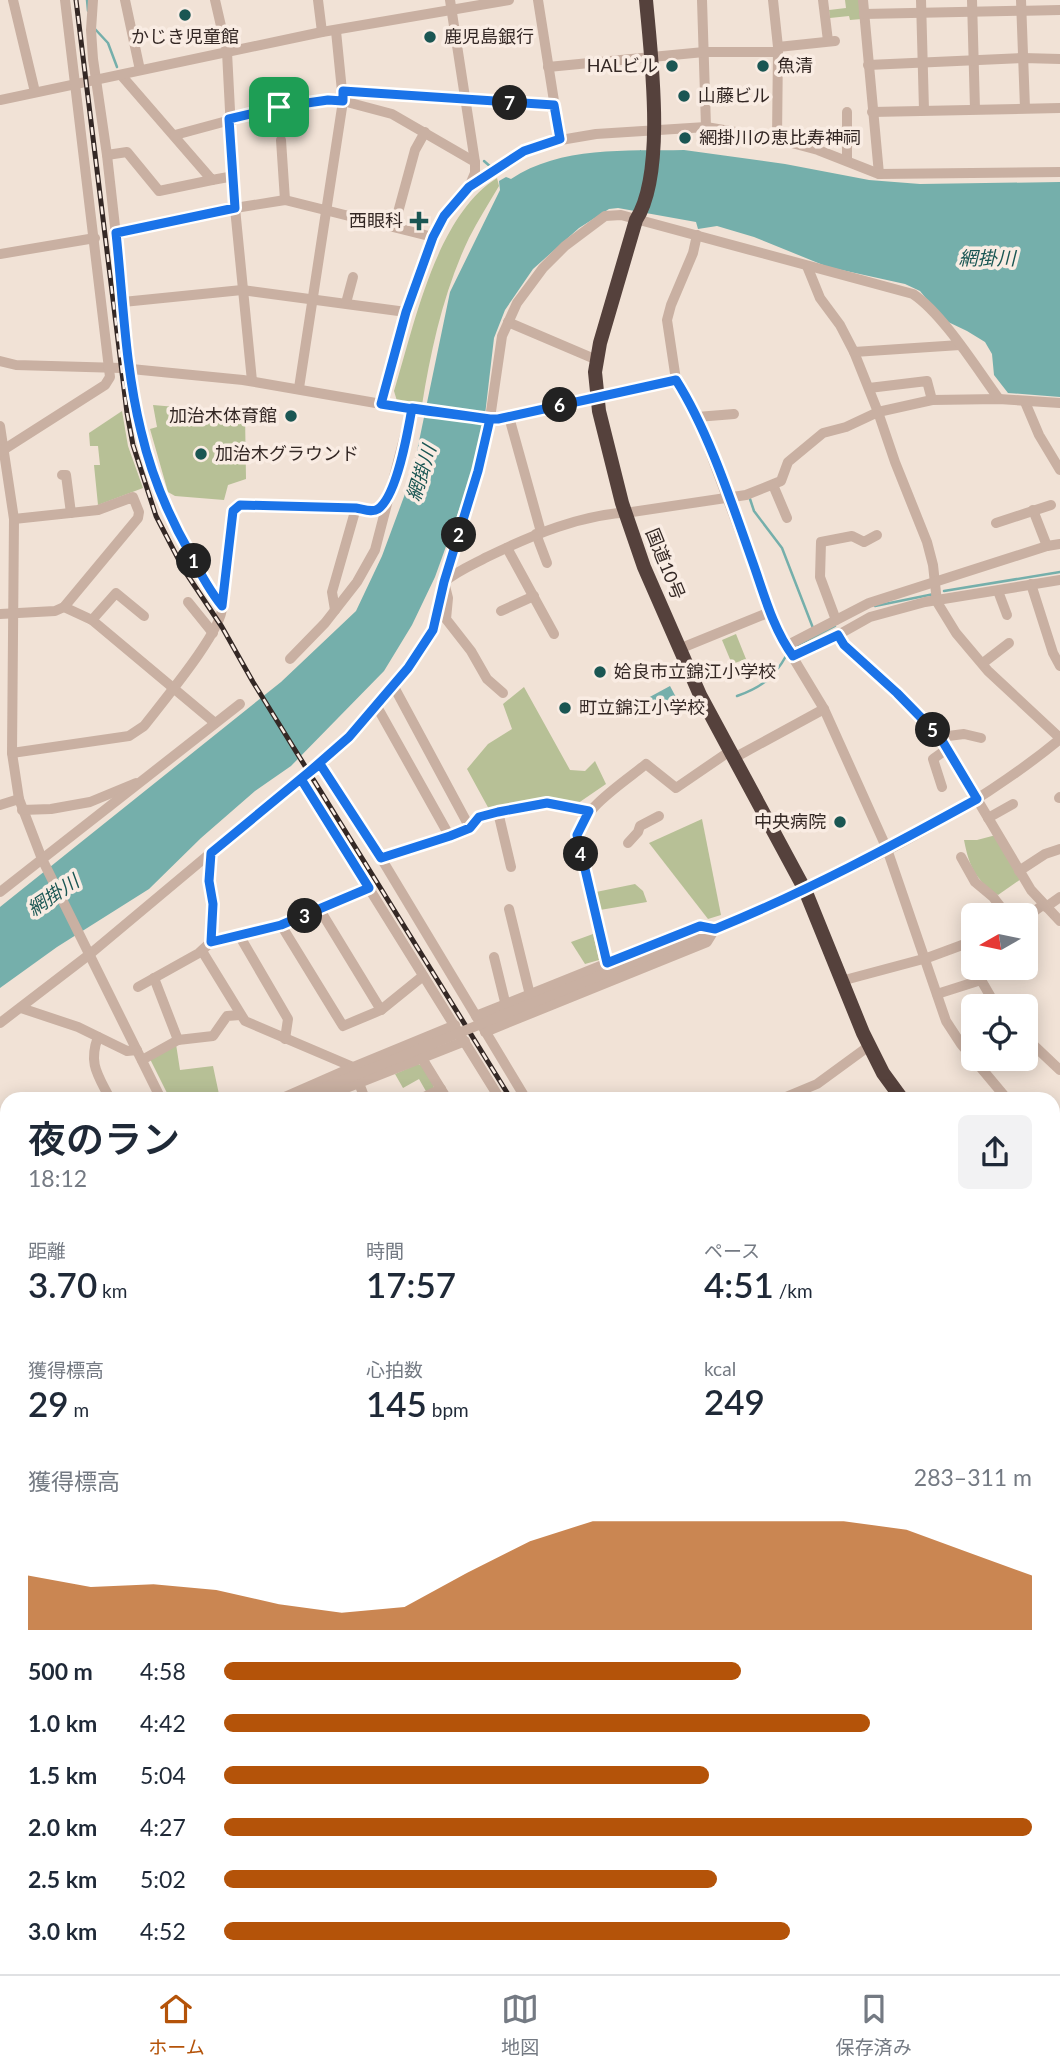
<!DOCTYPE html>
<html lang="ja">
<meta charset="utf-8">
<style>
body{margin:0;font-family:Lato,"Noto Sans JP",sans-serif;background:#f2f2f3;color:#1f2937;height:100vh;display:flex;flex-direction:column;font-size:26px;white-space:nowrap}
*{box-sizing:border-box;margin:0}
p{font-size:23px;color:#747a83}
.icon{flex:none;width:38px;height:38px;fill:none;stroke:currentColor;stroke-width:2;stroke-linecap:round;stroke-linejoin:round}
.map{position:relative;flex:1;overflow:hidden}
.panel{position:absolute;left:0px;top:1092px;width:1060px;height:882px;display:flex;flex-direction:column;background:#fff;border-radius:21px 21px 0 0;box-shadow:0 4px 18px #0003}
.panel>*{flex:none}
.needle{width:46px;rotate:261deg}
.fabs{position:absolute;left:961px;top:903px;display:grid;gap:14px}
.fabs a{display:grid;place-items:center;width:77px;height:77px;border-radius:10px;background:#fff;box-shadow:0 4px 18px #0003;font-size:35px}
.pin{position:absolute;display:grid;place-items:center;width:60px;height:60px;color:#fff;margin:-30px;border-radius:14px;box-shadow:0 4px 10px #0006}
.km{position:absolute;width:35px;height:35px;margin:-18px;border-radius:50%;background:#222;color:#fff;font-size:19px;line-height:35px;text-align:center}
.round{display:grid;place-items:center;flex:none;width:74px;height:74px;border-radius:10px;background:#f2f2f3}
.summary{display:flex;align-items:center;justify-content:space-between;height:119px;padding:0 28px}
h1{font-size:38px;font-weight:600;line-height:52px}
.metrics{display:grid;grid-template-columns:repeat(3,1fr);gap:10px;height:119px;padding:7px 28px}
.metrics div{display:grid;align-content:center}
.metrics b{font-size:35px;font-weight:600}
.metrics small{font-size:19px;font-weight:400}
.metrics p{font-size:19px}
.chart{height:196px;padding:14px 28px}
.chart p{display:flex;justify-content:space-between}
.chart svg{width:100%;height:126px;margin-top:7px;fill:#b45309;opacity:.7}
ul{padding:0 28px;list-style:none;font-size:23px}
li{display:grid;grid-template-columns:112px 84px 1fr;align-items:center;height:52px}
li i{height:18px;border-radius:9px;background:#b45309}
.menu{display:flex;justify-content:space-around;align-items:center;height:98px;border-top:2px solid #e0e1e3;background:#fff;font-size:19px;color:#747a83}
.menu a{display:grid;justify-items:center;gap:4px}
.menu .current{color:#b45309}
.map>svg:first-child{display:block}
.green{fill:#b7c096}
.water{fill:#75afab}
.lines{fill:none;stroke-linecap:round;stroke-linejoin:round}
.stream{stroke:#75afab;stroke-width:2.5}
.minor{stroke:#c9b0a2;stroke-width:10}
.highway{stroke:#55413c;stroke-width:14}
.rail-casing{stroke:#342825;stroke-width:5}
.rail{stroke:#f9ece3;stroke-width:2.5;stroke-dasharray:8;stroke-linecap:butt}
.minor-bridge{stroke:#c9b0a2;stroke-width:10}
.route-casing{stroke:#fff;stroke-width:14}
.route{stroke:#1a73e8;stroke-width:9}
.poi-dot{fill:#1a5653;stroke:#f9ece3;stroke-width:2.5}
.labels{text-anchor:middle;stroke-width:7;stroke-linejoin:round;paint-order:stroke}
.poi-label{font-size:18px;fill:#342825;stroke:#f9ece3;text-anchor:start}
.street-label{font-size:18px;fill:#342825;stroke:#f9ece3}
.water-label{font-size:19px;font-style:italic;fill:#1a5653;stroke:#f9ece3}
</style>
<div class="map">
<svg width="1060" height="1974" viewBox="0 0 1060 1974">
<rect width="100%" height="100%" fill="#f1e2d6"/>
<g class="green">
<path d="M845,0h15l2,19 -12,1 -1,-4 -19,2 -1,-8 17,-2z"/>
<path d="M497,178l2,8c-10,17 -21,34 -30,52 -25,52 -38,111 -47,167l-25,-4 -3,-10c20,-65 42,-175 103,-213z"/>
<path d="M153,405l92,8 1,66 -18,6 -4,15 -49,-4 -7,-4 -18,-63 7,-2z"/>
<path d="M122,411l6,35 15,42 -45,17 -4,-40h6l-2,-19h-8l-1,-13z"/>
<path d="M736,634l10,25 -14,5 -10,-24z"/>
<path d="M524,687l46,83 15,1 10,-10 11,23 -35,24 -21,-9 -60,12 -23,-42 21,-25 24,-15 -9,-25z"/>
<path d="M702,819l19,96 -13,4 -59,-76z"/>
<path d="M996,835l25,44 -23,16c-23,-15 -29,-29 -34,-55h13z"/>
<path d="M635,884l8,7 4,11 -47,8 -4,-18z"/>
<path d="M593,934l6,26 -14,4 -14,-22z"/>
<path d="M176,1044l4,26 33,-4 7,33h-50l-20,-40z"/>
<path d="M418,1064l5,2 11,18 -1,6 -6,3 -8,-14 -16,9 -8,-14z"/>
<path d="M206,1967h119l-7,7h-116z"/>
</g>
<g class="water">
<path d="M684,150l101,14 84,16 51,4 140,-2v215l-52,-4 -14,-18 -2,-21 -7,-12 -18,-11 -23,-11 -24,-29 -15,-7 -77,-17 -74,-30 -37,-11 -19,3 -2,-7 -78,-14 -9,1 -30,19 -46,41 -28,41 -11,28 -11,94 -12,45 -36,100 -23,48 -28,46 -93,95 -36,25 -54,47 -52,51 -92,58 -57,41v-81l281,-225 75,-71 26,-55 30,-81 38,-183 50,-102 -1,-9 7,-4 5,2c49,-33 116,-28 173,-29z"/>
<path d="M670,686l8,15 -24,13 -8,-15z"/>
</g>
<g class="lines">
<g class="stream">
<path d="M87,0l1,11"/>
<path d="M95,29l13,14 9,24"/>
<path d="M484,161l8,7"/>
<path d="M750,499l4,12 28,37 31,80"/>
<path d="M944,591l116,-19"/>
<path d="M875,606l59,-12"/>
<path d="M798,645l37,-19"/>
<path d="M737,696c23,-8 37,-18 49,-40"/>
<path d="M828,1099l1,-4"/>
<path d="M888,1967l5,7"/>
</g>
<g class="minor">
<path d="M13,0l22,92"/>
<path d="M93,0l-2,30 2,29 14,96 24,215 9,61 15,45 22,56 35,62 10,12"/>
<path d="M125,0l15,70"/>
<path d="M215,0l12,52 8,156 17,173"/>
<path d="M318,0l4,32"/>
<path d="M450,0l25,162v11l-5,12"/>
<path d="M538,0l22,139"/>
<path d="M702,0l4,127"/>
<path d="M773,0l5,47 -1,92"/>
<path d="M823,0l5,41"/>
<path d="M863,0l16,174"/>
<path d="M921,0l3,110"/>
<path d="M972,0l3,109"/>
<path d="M1021,0l4,108"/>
<path d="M864,14l196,-4"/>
<path d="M778,47l57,-6"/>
<path d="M868,65l155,-7 37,1"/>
<path d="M548,67l156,-15h73"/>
<path d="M121,75l91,105 22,-4"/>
<path d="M343,91l211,14"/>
<path d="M0,100l322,-68 187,-32"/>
<path d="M847,112v49"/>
<path d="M872,112l188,-4"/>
<path d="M175,135l104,-28 49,-7 15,1 49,13 83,48"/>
<path d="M281,140l4,60"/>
<path d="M107,155l20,-3 32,39 53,-11"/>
<path d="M394,227l21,-77 10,-18"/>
<path d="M116,233l119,-25 50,-8 148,37"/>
<path d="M697,235l-4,18 -22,52 -4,15 9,60 21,37 73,195 16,34 38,63 63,140 59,172 15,23 46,55"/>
<path d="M0,254l95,-16"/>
<path d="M807,266l13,32 20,27 14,27 24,60 17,50 32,80 6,23 4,37 19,31 32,38 72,67"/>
<path d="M123,302l119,-12 164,22"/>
<path d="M346,303l7,-26"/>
<path d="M508,322l89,38"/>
<path d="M854,352l106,-7"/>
<path d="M0,361l16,4 105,3 122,12 150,26 94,13 22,-2 167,-37"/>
<path d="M299,388l44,-287 -7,-70"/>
<path d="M869,388l58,-7 5,19"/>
<path d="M1025,402l14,33 21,35"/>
<path d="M381,403l25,-91 27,-75 11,-21 25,-29 49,-33 25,-11 53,-9 110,-7 71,12 41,11 61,24 181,-2"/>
<path d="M509,417l32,115"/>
<path d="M697,417l37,-3"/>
<path d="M0,426l14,93 -2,234 7,46 23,60 119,240"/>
<path d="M0,452l105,-67 5,-8 -45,-377"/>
<path d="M62,475h4l5,38"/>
<path d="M773,485l14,33"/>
<path d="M1033,510l14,36"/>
<path d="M996,523l55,-18"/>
<path d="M536,534l11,29"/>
<path d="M507,548l47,86"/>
<path d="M444,582c13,-11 28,-17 43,-25 45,-22 95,-43 145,-45l114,-17 35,-14 7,-19 35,-29 23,-6 32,-15 54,-12 67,-1 61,4"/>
<path d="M1031,584l22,69 7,13"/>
<path d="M445,586l3,12 -2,21 25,32 16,28 16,14"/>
<path d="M998,591l9,24"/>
<path d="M188,602l25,31"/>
<path d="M64,607l28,13 123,103"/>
<path d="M335,610l-3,-18 24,-84"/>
<path d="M501,611l33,-15"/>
<path d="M0,614l55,-3 9,-4 74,-89 1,-6 -6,-15 -35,13 -84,9"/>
<path d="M92,620l24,-27 28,23"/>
<path d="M836,620l-16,-43 1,-35 31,-6 12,6 13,-7"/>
<path d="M838,635l6,10 96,92 91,153 29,31"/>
<path d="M786,646l83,-43 178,-57 13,-2"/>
<path d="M679,649l91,-37"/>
<path d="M793,656l45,-21 32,-18 55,-15 135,-22"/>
<path d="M290,659l35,-36 32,-41 18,-32 37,-142"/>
<path d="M983,663l26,-20"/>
<path d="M393,685l77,143"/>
<path d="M376,705l74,132"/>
<path d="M940,737l24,-3 17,4"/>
<path d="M12,753l117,-17 15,-10c16,-21 81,-98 78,-120l12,-95 6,-6 116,3c23,4 23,1 36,-18"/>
<path d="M734,758l90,-49"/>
<path d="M320,764l61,94 145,241"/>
<path d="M301,779l199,320"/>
<path d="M942,787l-9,-28 14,-10"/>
<path d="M1059,798l1,-1"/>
<path d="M0,805l19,-6"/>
<path d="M22,810l29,-1 39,-7 46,-19"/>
<path d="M498,812l13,55"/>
<path d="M988,818l25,-14"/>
<path d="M628,843l10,-11 2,-6 19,-10"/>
<path d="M211,853l-2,28 4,23 -2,38"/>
<path d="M961,857l14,25 18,15 14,18"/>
<path d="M381,858l69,-21 20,-9 9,-11 19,-5 49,-9 42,8"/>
<path d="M1019,871l26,-17 15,-5"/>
<path d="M0,892l240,-188"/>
<path d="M1046,907l14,-10"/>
<path d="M509,909l21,86"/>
<path d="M320,910l61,100"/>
<path d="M1026,917l17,-12"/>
<path d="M281,925l62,101 38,-16 42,-34"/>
<path d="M711,930c122,-50 247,-107 349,-191"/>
<path d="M239,935l49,84 -3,20"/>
<path d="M202,951l43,70 108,46 12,32"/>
<path d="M494,957l13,53"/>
<path d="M610,969l-32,-128c-4,-28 48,-60 68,-77l30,24 54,-37"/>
<path d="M154,978l24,62"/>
<path d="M841,981l86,-23 46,-17"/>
<path d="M138,987l61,-34 12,-11 70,-17 88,-37"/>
<path d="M937,994l44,-14 15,26"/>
<path d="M21,1008l57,19 49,24 10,-1"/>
<path d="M476,1016l224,-90 15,3 -8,13 -222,90"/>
<path d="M0,1023l90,-69 141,-118 89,-72 29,-27 59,-69 25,-38 11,-48 22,-68 23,-89 13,-89 15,-33 26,-35 22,-22 40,-30 16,-1 292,79c30,20 64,75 86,105"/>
<path d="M98,1037c-10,27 0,38 12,62"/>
<path d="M1026,1038l34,32"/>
<path d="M418,1052l29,47"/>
<path d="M142,1060l36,-20 35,-4 14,-20 13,-1"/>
<path d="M280,1099l73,-32 102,-42"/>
<path d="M318,1099l147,-58"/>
<path d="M420,1099l21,-10"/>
<path d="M781,1099l36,-15 52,-38"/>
<path d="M1054,1153l6,8"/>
<path d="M0,1173l7,14"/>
<path d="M0,1238l7,13"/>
<path d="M1054,1283l6,7"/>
<path d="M0,1300l7,1"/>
<path d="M1054,1418l6,-3"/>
<path d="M1054,1467l6,9"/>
<path d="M0,1579l7,-11"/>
<path d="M1054,1614l6,-5"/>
<path d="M0,1658l7,2"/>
<path d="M1054,1664l6,9"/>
<path d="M1054,1688l6,-5"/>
<path d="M0,1694l7,10"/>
<path d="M0,1742l7,10"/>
<path d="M0,1771l7,-5"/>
<path d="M1054,1964l6,-21"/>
<path d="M116,1967l1,7"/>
<path d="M8,1974l12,-7"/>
</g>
<g class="highway">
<path d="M646,0c5,56 20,173 -10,220l-36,123 -5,29 4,39 23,92 22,64 56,128 105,195 58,143 20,40 19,26"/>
<path d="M0,1504l7,4"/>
<path d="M0,1518l7,4"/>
<path d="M984,1967l5,7"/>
<path d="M1001,1967l5,7"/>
</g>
<g class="rail-casing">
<g id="rail">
<path d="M76,0l51,413 6,32 23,71 28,54 38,57 31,55 258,417"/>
<path d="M1047,1967l4,7"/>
</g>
</g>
<use href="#rail" class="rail"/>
<path class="minor-bridge" d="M297,1099l407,-166"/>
</g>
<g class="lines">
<g class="route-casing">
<path id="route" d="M279,107l-50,12 6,89 -119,25c7,65 9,134 25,198 10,43 28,86 50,124 9,18 18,35 31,51l11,-95 7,-6 116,3c7,1 16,5 22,1 19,-13 30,-78 34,-101l78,11 -12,52 -34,111 -11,48 -25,38 -59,69 -40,35 -98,81 -2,28 4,23 -2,38 70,-17 88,-37 -68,-109 19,-15 61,94 69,-22 20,-8 9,-11 19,-5 49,-9 42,8 -12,24 30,128 93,-37 15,3c91,-37 177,-83 262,-130l-37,-62 -43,-44 -53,-48 -6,-10 -45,21c-20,-27 -29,-62 -40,-93 -21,-59 -44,-131 -77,-183l-178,39h-11c-35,-5 -71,-9 -106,-15l25,-92 27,-75 11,-21 25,-29 55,-36 36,-12 -6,-34 -211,-14v10l-15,-1 -49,7"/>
</g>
<use href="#route" class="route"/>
</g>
<g class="poi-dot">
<circle cx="185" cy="15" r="7"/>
<circle cx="430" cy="37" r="7"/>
<circle cx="672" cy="66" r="7"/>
<circle cx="763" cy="66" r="7"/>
<circle cx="684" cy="96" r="7"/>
<circle cx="685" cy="138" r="7"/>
<path d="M415.5 210.5h7v7h7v7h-7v7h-7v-7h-7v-7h7z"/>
<circle cx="291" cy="416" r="7"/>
<circle cx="201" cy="454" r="7"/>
<circle cx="600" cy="672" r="7"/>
<circle cx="565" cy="708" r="7"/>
<circle cx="840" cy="822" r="7"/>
</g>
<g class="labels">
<g class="poi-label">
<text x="185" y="43" text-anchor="middle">かじき児童館</text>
<text x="444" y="43">鹿児島銀行</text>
<text x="658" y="72" text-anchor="end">HALビル</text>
<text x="777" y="72">魚清</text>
<text x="698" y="102">山藤ビル</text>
<text x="699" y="144">網掛川の恵比寿神祠</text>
<text x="403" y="227" text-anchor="end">西眼科</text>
<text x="277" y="422" text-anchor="end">加治木体育館</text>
<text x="215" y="460">加治木グラウンド</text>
<text x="614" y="678">姶良市立錦江小学校</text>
<text x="579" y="714">町立錦江小学校</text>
<text x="826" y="828" text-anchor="end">中央病院</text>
</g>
<g class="street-label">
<text transform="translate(665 564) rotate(68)" y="6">国道10号</text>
</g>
<g class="water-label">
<text x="987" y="265">網掛川</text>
<text transform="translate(421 473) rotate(-73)" y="7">網掛川</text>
<text transform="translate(53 895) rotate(-34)" y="7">網掛川</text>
</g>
</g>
</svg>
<div class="fabs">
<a><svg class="needle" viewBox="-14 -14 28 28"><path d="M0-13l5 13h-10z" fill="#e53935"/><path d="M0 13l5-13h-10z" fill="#747a83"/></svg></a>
<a><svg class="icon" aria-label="locate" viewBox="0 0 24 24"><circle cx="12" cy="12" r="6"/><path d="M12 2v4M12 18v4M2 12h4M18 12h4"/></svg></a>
</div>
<div class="pin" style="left:279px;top:107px;background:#1e9e55"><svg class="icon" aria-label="arrive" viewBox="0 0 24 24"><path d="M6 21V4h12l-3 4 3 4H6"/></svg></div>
<b class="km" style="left:194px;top:561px">1</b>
<b class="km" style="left:459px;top:535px">2</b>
<b class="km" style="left:305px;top:916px">3</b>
<b class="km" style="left:581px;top:854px">4</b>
<b class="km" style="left:933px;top:730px">5</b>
<b class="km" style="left:560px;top:405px">6</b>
<b class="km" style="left:510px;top:103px">7</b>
<section class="panel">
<div class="summary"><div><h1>夜のラン</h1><p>18:12</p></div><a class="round"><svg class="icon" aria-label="share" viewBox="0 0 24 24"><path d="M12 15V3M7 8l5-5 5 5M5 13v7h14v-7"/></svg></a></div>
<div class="metrics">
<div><p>距離</p><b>3.70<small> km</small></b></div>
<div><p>時間</p><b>17:57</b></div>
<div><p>ペース</p><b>4:51<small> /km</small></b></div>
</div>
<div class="metrics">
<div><p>獲得標高</p><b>29<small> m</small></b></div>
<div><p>心拍数</p><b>145<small> bpm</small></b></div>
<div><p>kcal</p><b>249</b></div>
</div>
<div class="chart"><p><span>獲得標高</span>283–311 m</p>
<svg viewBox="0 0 160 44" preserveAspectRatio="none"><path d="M0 44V25L10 29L20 28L30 30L40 35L50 38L60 36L70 24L80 13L90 6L100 6L110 6L120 6L130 6L140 9L150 17L160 25V44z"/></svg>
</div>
<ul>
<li><b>500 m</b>4:58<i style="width:64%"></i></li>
<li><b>1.0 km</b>4:42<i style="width:80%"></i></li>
<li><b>1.5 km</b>5:04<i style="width:60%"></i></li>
<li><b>2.0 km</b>4:27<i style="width:100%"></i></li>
<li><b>2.5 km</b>5:02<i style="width:61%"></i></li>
<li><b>3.0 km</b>4:52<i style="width:70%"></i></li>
</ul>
</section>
</div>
<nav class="menu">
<a class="current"><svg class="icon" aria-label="home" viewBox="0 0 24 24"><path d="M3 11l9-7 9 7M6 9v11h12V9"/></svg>ホーム</a>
<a><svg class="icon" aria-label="map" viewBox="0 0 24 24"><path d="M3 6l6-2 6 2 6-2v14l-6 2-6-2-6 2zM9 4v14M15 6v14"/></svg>地図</a>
<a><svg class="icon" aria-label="saved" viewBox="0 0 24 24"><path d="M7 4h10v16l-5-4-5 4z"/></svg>保存済み</a>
</nav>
